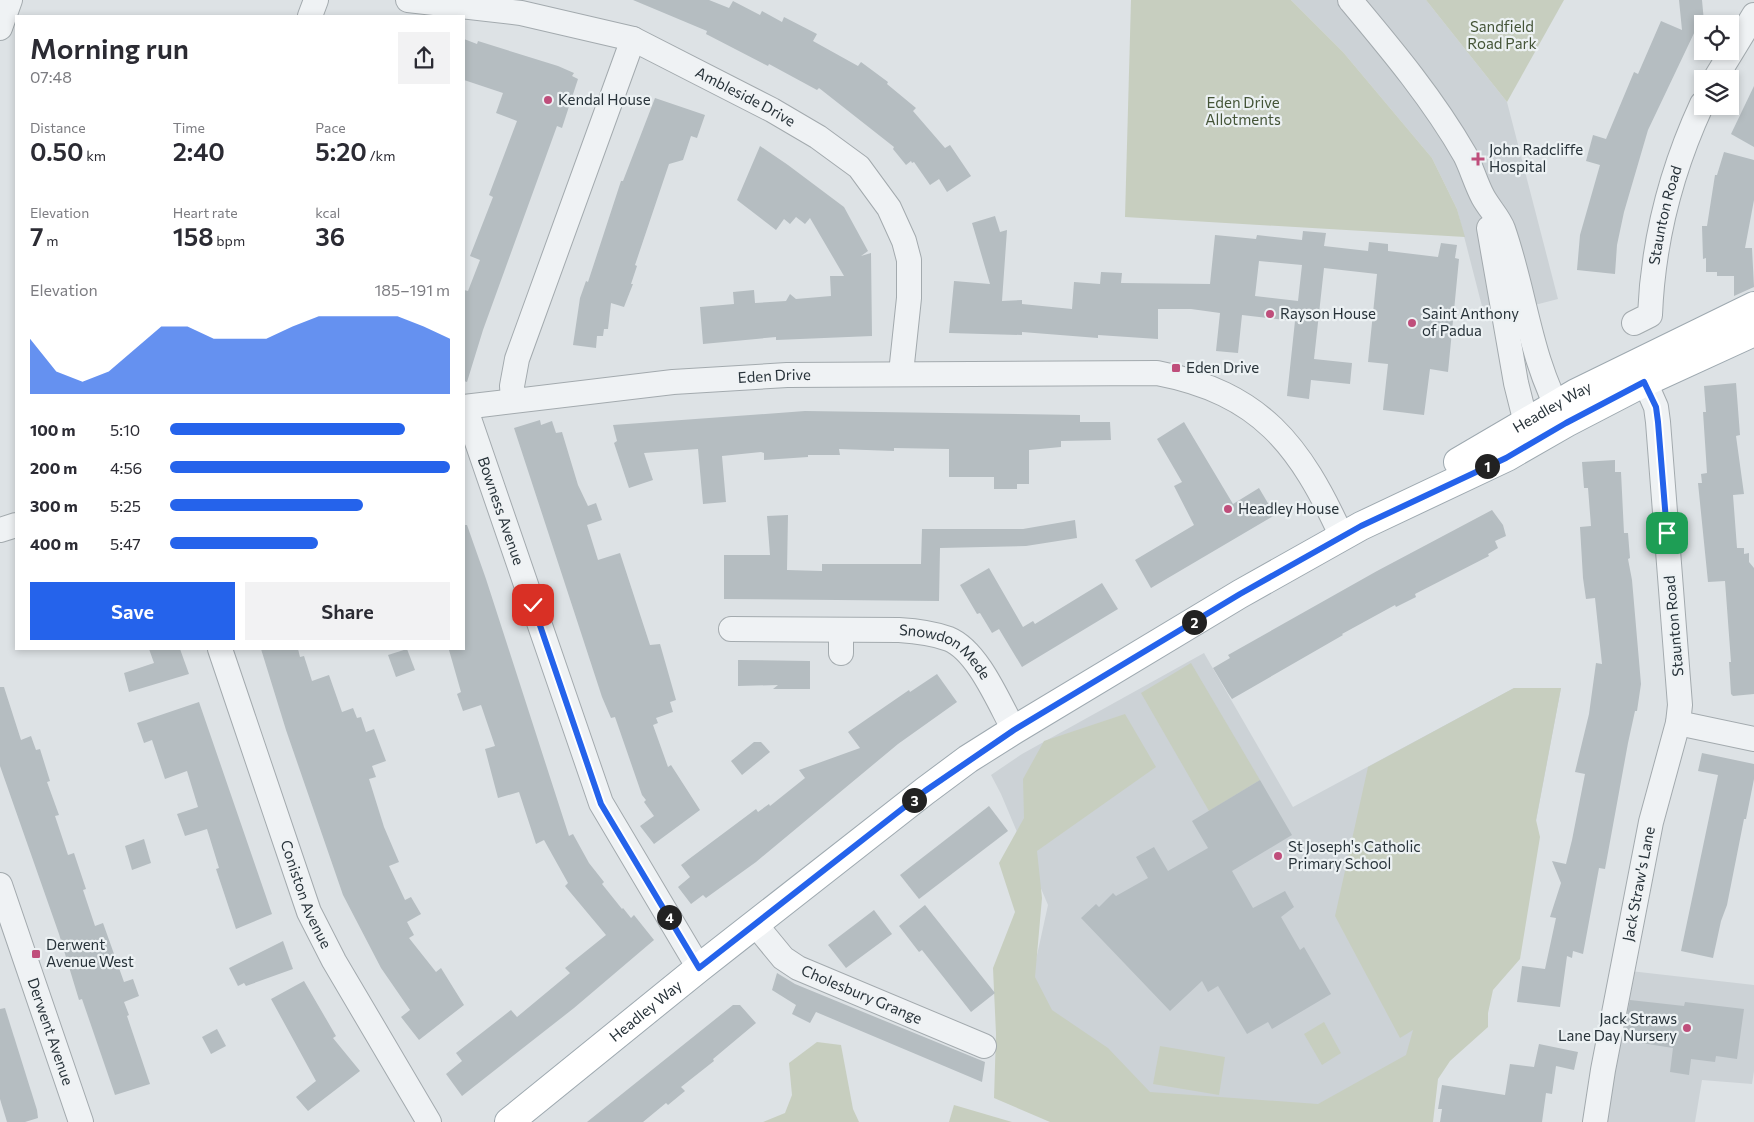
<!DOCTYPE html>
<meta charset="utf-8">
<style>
body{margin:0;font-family:Commissioner,sans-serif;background:#f2f2f3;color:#2b2b33;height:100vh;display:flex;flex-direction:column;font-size:19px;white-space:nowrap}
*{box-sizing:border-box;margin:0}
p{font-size:16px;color:#7c7c81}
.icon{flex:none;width:28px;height:28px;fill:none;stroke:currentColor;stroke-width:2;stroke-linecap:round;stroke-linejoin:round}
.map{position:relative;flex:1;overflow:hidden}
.drawer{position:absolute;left:15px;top:15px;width:450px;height:635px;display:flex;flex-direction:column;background:#fff;border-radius:0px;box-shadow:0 2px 8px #0003}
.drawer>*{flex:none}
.tools{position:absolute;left:1694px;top:15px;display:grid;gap:10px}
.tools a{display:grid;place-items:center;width:45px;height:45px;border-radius:0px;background:#fff;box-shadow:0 2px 8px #0003;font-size:25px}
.pin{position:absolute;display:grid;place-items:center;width:42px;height:42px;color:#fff;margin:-21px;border-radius:10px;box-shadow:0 2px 8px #0006}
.km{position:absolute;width:25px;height:25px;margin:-12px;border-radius:50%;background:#222;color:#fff;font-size:14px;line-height:25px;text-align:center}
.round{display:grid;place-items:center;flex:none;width:52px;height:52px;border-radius:0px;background:#f2f2f3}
.head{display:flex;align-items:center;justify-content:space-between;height:85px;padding:0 15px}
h1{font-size:28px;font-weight:600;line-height:38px}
.metrics{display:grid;grid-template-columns:repeat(3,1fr);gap:8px;height:85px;padding:5px 15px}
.metrics div{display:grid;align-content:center}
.metrics b{font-size:25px;font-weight:600}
.metrics small{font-size:14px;font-weight:400}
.metrics p{font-size:14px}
.chart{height:140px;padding:10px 15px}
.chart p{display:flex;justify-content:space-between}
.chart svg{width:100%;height:90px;margin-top:5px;fill:#2563eb;opacity:.7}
.action{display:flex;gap:10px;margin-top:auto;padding:10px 15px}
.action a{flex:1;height:58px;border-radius:0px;background:#2563eb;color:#fff;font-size:20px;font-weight:600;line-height:58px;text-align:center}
.action a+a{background:#f2f2f3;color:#2b2b33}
ul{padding:0 15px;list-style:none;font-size:16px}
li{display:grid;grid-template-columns:80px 60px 1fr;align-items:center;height:38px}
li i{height:12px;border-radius:6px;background:#2563eb}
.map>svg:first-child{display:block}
.built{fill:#ccd2d6}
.green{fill:#c7cebf}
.building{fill:#b5bdc1;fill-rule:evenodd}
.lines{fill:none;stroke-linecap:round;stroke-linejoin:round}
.minor-casing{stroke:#a3aaae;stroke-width:26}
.major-casing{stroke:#9ea9b0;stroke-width:30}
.minor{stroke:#eff2f4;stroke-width:24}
.major{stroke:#fff;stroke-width:28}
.route-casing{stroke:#fff;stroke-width:10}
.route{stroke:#2563eb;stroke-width:6}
.poi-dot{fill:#bf4e7b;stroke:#ecf1f3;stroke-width:2}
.labels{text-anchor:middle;stroke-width:4.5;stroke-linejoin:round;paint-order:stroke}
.park-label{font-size:15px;fill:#445437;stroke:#ecf1f3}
.street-label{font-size:15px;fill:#28333a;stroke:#ecf1f3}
.poi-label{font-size:15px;fill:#28333a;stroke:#ecf1f3;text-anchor:start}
</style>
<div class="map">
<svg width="1754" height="1122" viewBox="0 0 1754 1122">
<rect width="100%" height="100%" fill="#dde2e5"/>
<g class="built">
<path d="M1291,0h135l81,102 51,197 -73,19 -28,-109 -25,-51 -89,-106z"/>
<path d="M1204,653l89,154 221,-119h47l-49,261 -41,11 -32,99 -10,63 -422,-30 41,-187 -47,-111 -10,-19 31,-21z"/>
<path d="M1630,971l124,14v86l-2,13 -50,-4 -7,42h-88z"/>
</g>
<g class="green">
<path d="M1131,0h160l52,52 89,106 25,51 8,28 -340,-20z"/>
<path d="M1426,0h138l-57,102z"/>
<path d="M1191,663l69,117 -51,31 -68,-118z"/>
<path d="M1514,688h47l-25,132 4,17 -20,122 -27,31 -5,23v14l-38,34 -12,18 -5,43h-383l-56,-24 2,-64 -3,-66 22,-56 -16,-49 25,-45 -1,-39 21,-38 81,-27 31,53 -119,84 5,47 -7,79 17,33 56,38 42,44 168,12 88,-49 7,-25 -13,8 -65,-122 33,-149z"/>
<path d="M1324,1022l17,31 -19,12 -18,-31z"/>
<path d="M817,1042l24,3 12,64 6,13h-96l22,-9 7,-18 -3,-32z"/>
<path d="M1160,1046l65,11 -6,38 -66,-11z"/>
<path d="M954,1105l58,17h-63z"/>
</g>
<g class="building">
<path d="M633,0h76l20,8 4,-7 27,14 2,-4 20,11 2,-5 33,17 -4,7 45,25 3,-4 27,20 -1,2 29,24 -3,3 32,37 5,-3 21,31 -24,16 -8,-13 -9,6 -16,-23 -2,1 -1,-2 -5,4 -13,-16 1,-2 -75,-59 -2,2 -48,-26 -1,2 -62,-32 1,-3z"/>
<path d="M1679,0h23l2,22 -2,6 -6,1 -48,101 -24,82 -7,33 -2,29 -38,-4 3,-35 20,-70 -14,-4 7,-26 13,4 28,-67 4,2 23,-53 21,9z"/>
<path d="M464,39l13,5 1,-3 80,25 16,7 -2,3 6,3 -16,49 -5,-2 -74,204 -16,52 -3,-1v-91l4,1 12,-31 -10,-4 23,-59 -4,-2 28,-74 -21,-8 7,-20 -39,-13z"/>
<path d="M1754,86v61l-23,-13z"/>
<path d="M655,98l50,17 -8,23 -6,-2 -8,24 -14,4 -34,101 2,1 -6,18h2l-9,23 -13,-4 -3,26h-4l-1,7h-6l-1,12 -23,-3 7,-47 6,-17 2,1 33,-101h2z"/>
<path d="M760,146l28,19 56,42 24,44 -7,5 10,-3 1,83 -96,4v-3l-73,7 -3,-37 34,-3 -1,-12 21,-2 1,13 31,-2 4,-7 6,5 35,-3 -1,-20h14l-34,-58 -5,6 -9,-7 -6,7 -6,-5 -8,11 -39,-30z"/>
<path d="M1724,152l30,8v40l-9,48h7l2,39 -20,9v-20h-17v-4h-11v-14l-3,1 -1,-33h5l8,-51h2z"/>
<path d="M995,216l5,16 7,-2 -5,71 20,-1v4l50,5 2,-27 26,2 1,-12 21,1 -1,10 89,1 5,-49 41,4 1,-4 45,5 1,-9 23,2 -2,13 44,5 1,-9 19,2v7l50,6 3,-14 16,2 -2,13 4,1 -11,113 -18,-3 -6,46 -41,-5 5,-46 -20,-2 9,-88 -53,-6 -10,91 38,4 -2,21 -39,-4 -2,19 -22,-3 8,-75 -53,-6 -4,38 -22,-2 4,-38 -29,-4h-33v30l-60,-4v3l-76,-6v3l-73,-2 5,-52 36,3 -18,-61zM1259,261l43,4 -4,36 -43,-5z"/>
<path d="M1736,383l4,52 -4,1 8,58 -11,1 4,53h7v6l5,-1v9l5,6v126l-21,2 -2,-2 -2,-32h2l-6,-81 -17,1 -10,-99h4l-1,-9 6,-1 -4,-61h3l-2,-26z"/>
<path d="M805,411l275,4v7h30l1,18 -50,1v6l-32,3v34h-12v5h-23v-12h-45v-28l-55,-1v3l-55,-2 1,6h-32v2l-44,3v-7l-3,-1 -39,4 4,46 -23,2 -5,-55 -54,4 9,27 -24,8 -15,-45 3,-2 -4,-16z"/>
<path d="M540,420l1,5 11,-4 4,12 6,-1 16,53 10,21 8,-3 6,17 -15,5 11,35 22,-7 30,92 10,-1 16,56 -6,2 3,10 -17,6 2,5 -5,2 15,42 3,-2 29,45 -46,34 -14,-18 14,-10 -10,-14 2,-2 -4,-5 -27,-78 -4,1 -9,-21 -88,-269z"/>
<path d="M1184,422l49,82 26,-16 16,27 -124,73 -16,-28 59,-35 -20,-39 8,-4 -25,-43z"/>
<path d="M1615,460v12h6l3,61h4l1,13 1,12 -2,1 4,21 9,104 -4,27h-2l-7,32 -23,126 -6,-1 -16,86 -10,-3 -1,7 -5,-2 -7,51 -43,-5 5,-36 23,3 11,-51 -6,-1 11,-34 -9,-22 14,3 6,-24 13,-66 -10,-2 14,-58 7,-51 6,1 -7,-66 -9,1 -3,-21 -3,-51 11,-1 -3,-38h-4l-2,-26z"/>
<path d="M1492,510l11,15 3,11 -11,5 3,7 -10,6 1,2 -74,38 1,3 -20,10 -1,-2 -53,29 1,1 -111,64 -4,-6 -15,-25 17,-10 -2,-3 149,-84z"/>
<path d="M788,515l-1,55 35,1v-7h99l1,-35h101l52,-9 2,18 -51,8 -86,2 -1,53 -215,-2v-44h46l-3,-39z"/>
<path d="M464,525h3l19,54 83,257 4,-2 16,29 15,19 -2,2 20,25 1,-1 8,10 3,-3 20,25 -80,68 -112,88 -16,-22 16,-13 -6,-8 55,-43 6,7 53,-44 -5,-5 41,-33 -41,-49 3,-3 -24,-43 -8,4 -17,-52 -21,6 -13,-49 10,-3 -14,-41 -18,6 -6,-17 4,-2 -12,-42 15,-1z"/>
<path d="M989,568l34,59 10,-6 2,3 67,-41 16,26 -96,58 -23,-38 -7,4 -12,-20 -3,1 -17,-29z"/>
<path d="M149,649h31l9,25 -60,18 -5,-19 30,-10z"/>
<path d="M261,649h37l2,8 4,-1 8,25 17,-6 13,37 11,-4 4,10 4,-1 5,15 8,-3 12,32 -14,5 4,11 -7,2 15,48 15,35 -10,4 16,34 6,-3 10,17 -14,8 7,13 -5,3 27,34 5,-4 23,37 -45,35 -18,-23 9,-7 -29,-42 -38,-73 -57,-165z"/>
<path d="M407,649l8,21 -19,7 -8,-22z"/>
<path d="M738,660l72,1v28h-37l5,-4 -40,1z"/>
<path d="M937,674l20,28 -59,42 -142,118 -50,36 -3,-3 -12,9 -13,-17 12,-10 -9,-12 75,-56 2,3 11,-8 1,2 35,-28 -6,-8 61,-22 -12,-16 61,-42 1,2z"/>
<path d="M0,687h4l17,53 10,-4 5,14 4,-1 10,32 -3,1 12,33 -4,1 13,39 6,-2 12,36 -3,1 12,36 8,-3 21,59 9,-3 6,17 -15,6 5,13 -2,1 23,68 -35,11 -33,-96 -3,1 -20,-66 -59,-168z"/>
<path d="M199,702l73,212 -36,15 -20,-60 3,-1 -12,-39 -22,7 -8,-22 21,-7 -11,-36 -22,8 -13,-39 -8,3 -7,-20z"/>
<path d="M754,742h7l9,10 -28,23 -11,-14z"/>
<path d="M1702,753l52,11v15l-8,40h-2l-17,86 -6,16 -8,37 -32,-7 37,-176 -20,-4z"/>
<path d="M1260,780l32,55 -60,36 21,37 32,-17 9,16 -13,10 19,33 4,-3 27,47 -59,35 -4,-7 -21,12 -29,-48 -10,6 -6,-11 -32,30 -89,-93 15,-14 3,3 14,-14 3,3 32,-18 -12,-21 18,-10 14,24 40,-23 -16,-27z"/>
<path d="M989,806l19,25 -89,68 -19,-24z"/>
<path d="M144,839l7,24 -19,7 -7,-24z"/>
<path d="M925,905l70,88 -24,19 -49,-62 -3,2 -20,-26z"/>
<path d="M874,910l18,24 -46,34 -18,-23z"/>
<path d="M283,941l10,28 -47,17 -2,-3 -6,3 -9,-18z"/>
<path d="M777,973l18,11 190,78 -3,20 -166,-70 -6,11 -18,-9 4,-9 -24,-15z"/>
<path d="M304,981l32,55 -3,2 27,33 -52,40 -12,-14 20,-16 -45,-82z"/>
<path d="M1630,1000l54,6 1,-4 59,7 -7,50 -21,-3 -1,6 -24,-3 -2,16 -19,-3 3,-24 -32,-5v-2l-18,-3z"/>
<path d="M733,1005h7l16,18 -43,36 1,2 -33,26 4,4 -17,14 -2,-2 -23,19h-56z"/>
<path d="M5,1008l32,102 1,8 -13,4h-18l-7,-23v-90z"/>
<path d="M217,1029l9,17 -15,8 -9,-17z"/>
<path d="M1539,1044l39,8 -4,18 -18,-4 -4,28 -6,-1 -4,29h-102l2,-13h-4l4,-24 63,10 5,-31 24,3z"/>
</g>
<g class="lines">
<g class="minor-casing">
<g id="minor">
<path id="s1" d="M408,0l113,13 112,26 139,71 46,27 41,30 30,41 15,33 5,19v38l-8,75"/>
<path d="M1350,0c41,49 83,99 115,155 7,14 11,29 18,42 6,11 16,21 20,32 23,66 26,129 61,191"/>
<path d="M310,16l6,-16"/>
<path d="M0,28l10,-28"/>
<path d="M1715,79l39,-64"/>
<path d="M1489,228l27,155 10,40 8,16"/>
<path id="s2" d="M1634,323l16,-8c3,-74 21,-144 52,-211"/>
<path d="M513,400l-1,-14 5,-27 116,-320"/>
<path id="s3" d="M464,407l209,-25 114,-7 370,-2c104,20 143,72 185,164"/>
<path id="s4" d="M465,407l136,396 98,165"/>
<path d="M0,530l16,-5"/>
<path id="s5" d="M731,629l168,1c17,1 34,3 50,9 29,12 50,64 65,91"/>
<path id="s6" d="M220,649l89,263 25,49 95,161"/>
<path d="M841,653v-23"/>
<path d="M1678,723l76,16"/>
<path id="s7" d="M0,885l81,237"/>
<path id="s8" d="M755,924l28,34 15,10 186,78"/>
<path id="s9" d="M1595,1122l8,-52 48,-248 27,-99 2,-18 -22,-283 -2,-15 -11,-25"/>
</g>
</g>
<g class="major-casing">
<g id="major">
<path id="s10" d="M1458,462l118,-69 178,-87"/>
<path id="s11" d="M509,1122l190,-154 226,-177 43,-32 46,-29 226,-136 121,-68 146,-69 59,-34 79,-41 109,-50"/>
</g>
</g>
<use href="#minor" class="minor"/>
<use href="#major" class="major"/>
</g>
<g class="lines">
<g class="route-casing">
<path id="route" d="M533,605l68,199 98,164 226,-177 89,-61 226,-136 121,-68 145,-68 60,-35 78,-41 12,25 2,15 9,111"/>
</g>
<use href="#route" class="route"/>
</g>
<g class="poi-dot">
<circle cx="548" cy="100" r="5"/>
<path d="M1475.5 151.5h5v5h5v5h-5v5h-5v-5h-5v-5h5z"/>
<circle cx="1270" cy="314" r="5"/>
<circle cx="1412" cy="323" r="5"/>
<rect x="1171" y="363" width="10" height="10" rx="2.5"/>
<circle cx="1228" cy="509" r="5"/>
<circle cx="1278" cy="856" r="5"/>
<rect x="31" y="949" width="10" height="10" rx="2.5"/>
<circle cx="1687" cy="1028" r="5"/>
</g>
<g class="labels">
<g class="park-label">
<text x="1502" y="32">Sandfield<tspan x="1502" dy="17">Road Park</tspan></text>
<text x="1243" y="108">Eden Drive<tspan x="1243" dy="17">Allotments</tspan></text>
</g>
<g class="street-label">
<text dy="5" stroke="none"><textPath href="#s1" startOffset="355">Ambleside Drive</textPath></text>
<text dy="5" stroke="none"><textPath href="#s2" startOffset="119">Staunton Road</textPath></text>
<text dy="5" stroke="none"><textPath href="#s3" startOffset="312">Eden Drive</textPath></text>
<text dy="5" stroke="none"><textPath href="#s10" startOffset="109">Headley Way</textPath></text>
<text dy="5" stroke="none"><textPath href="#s4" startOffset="110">Bowness Avenue</textPath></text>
<text transform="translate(1674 626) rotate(-95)" y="5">Staunton Road</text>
<text dy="5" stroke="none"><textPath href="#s5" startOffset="221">Snowdon Mede</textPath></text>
<text dy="5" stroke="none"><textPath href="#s9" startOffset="242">Jack Straw's Lane</textPath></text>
<text dy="5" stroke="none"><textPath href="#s6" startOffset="260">Coniston Avenue</textPath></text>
<text dy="5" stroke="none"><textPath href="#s8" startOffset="131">Cholesbury Grange</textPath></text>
<text dy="5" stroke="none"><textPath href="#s11" startOffset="176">Headley Way</textPath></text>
<text dy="5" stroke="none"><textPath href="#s7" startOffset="155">Derwent Avenue</textPath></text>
</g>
<g class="poi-label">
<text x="558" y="105">Kendal House</text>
<text x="1489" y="155">John Radcliffe<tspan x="1489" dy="17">Hospital</tspan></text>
<text x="1280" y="319">Rayson House</text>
<text x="1422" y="319">Saint Anthony<tspan x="1422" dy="17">of Padua</tspan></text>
<text x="1186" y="373">Eden Drive</text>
<text x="1238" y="514">Headley House</text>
<text x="1288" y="852">St Joseph's Catholic<tspan x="1288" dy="17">Primary School</tspan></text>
<text x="46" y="950">Derwent<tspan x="46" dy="17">Avenue West</tspan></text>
<text x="1677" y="1024" text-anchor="end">Jack Straws<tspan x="1677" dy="17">Lane Day Nursery</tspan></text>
</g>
</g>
</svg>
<div class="tools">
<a><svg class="icon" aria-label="locate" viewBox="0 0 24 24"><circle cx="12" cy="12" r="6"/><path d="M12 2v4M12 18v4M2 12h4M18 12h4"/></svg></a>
<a><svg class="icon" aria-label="layers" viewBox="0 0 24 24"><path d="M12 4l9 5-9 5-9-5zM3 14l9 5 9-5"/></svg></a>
</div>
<div class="pin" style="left:1667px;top:533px;background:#1e9e55"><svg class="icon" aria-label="arrive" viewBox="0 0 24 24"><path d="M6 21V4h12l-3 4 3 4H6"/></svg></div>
<div class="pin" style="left:533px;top:605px;background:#d93025"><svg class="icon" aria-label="check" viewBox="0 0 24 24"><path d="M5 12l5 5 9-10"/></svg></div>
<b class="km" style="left:1487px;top:466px">1</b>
<b class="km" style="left:1194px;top:622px">2</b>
<b class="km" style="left:914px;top:800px">3</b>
<b class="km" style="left:669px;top:917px">4</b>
<section class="drawer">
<div class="head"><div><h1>Morning run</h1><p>07:48</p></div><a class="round"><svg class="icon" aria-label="share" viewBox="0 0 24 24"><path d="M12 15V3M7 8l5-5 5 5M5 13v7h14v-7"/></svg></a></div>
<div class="metrics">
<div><p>Distance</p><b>0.50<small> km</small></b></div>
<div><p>Time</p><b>2:40</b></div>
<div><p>Pace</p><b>5:20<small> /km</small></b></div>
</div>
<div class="metrics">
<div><p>Elevation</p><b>7<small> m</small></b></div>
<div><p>Heart rate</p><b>158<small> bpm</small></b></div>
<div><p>kcal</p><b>36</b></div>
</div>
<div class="chart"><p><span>Elevation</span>185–191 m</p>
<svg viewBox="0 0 160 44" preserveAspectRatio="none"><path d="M0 44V17L10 33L20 38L30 33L40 22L50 11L60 11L70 17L80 17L90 17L100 11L110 6L120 6L130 6L140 6L150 11L160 17V44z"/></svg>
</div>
<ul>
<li><b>100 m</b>5:10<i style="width:84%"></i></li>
<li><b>200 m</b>4:56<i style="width:100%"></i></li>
<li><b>300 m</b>5:25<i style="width:69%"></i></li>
<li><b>400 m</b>5:47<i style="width:53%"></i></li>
</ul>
<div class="action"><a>Save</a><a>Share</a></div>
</section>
</div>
